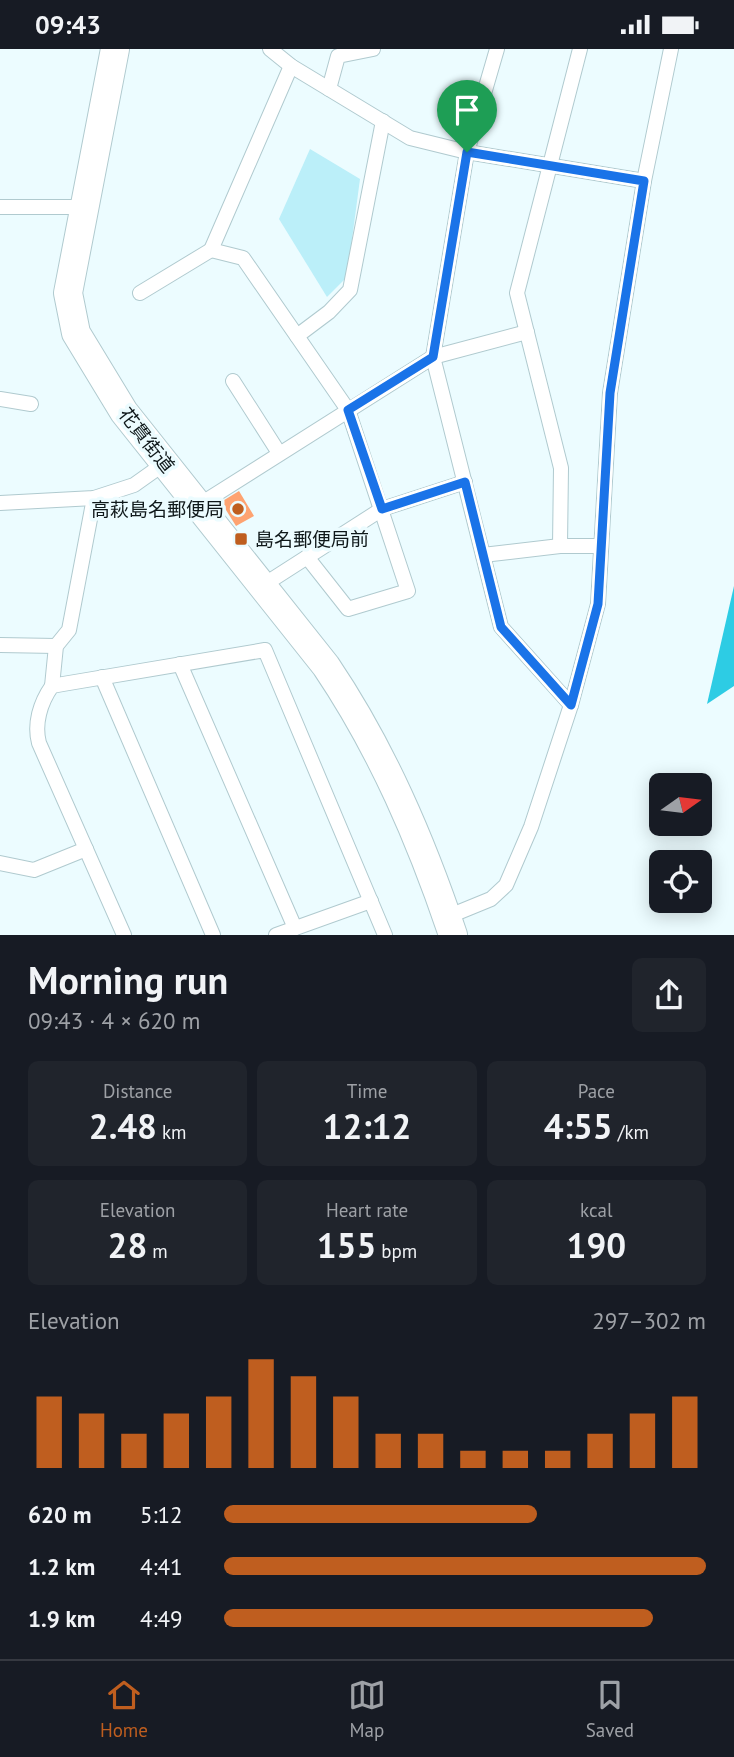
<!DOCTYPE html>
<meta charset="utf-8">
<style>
body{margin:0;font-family:"PT Sans","Noto Sans JP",sans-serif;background:#20242c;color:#f1f3f6;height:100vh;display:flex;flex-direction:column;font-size:26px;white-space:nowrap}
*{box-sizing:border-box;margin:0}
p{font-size:23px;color:#9ea1a6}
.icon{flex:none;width:38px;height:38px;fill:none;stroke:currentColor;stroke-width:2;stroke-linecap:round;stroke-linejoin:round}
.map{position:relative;height:886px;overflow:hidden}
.sheet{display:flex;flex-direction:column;background:#171b24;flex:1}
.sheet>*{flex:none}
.needle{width:46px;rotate:76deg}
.tools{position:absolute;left:649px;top:724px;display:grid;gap:14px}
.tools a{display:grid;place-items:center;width:63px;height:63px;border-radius:10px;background:#171b24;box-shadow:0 4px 18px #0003;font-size:35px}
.pin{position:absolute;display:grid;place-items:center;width:60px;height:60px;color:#fff;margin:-72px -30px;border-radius:50% 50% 50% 0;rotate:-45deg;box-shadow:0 0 7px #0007}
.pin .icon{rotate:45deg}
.round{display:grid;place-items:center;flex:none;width:74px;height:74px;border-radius:10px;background:#20242c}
.overview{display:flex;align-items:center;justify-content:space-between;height:119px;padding:0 28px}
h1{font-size:38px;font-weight:800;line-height:52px}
.figures{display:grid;grid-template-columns:repeat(3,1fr);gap:10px;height:119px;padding:7px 28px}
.figures div{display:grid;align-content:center;border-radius:10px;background:#20242c;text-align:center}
.figures b{font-size:35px;font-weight:800}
.figures small{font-size:19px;font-weight:400}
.figures p{font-size:19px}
.chart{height:196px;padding:14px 28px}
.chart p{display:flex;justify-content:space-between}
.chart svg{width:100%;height:126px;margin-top:7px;stroke:#bf5e1f;stroke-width:6}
ul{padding:0 28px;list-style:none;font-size:23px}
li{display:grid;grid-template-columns:112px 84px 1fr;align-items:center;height:52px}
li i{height:18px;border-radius:9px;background:#bf5e1f}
.status{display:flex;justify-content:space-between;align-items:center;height:49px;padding:0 35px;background:#171b24;direction:ltr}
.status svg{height:19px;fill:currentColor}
.menu{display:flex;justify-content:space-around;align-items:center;height:98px;border-top:2px solid #363941;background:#171b24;font-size:19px;color:#9ea1a6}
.menu a{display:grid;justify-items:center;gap:4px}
.menu .current{color:#bf5e1f}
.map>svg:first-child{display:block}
.green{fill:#bbeff9}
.forest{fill:#2dcce4}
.building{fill:#fea371}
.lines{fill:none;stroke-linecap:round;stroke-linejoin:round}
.street-casing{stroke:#b0cacf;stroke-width:16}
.highway-casing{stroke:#b0cacf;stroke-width:30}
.street{stroke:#fff;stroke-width:14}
.highway{stroke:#fff;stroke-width:28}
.route-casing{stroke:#fff;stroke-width:14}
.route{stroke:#1a73e8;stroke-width:9}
.poi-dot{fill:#bf5e1f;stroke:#ecfcff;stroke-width:2.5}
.labels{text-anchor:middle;stroke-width:7;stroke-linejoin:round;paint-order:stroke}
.street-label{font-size:19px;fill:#0f181a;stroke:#ecfcff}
.poi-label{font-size:19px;fill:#0f181a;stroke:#ecfcff;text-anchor:end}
</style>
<div class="status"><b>09:43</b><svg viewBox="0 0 49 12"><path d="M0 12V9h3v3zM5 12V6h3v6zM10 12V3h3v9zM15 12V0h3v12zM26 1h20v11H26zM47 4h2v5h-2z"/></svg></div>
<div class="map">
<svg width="734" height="886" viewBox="0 0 734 886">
<rect width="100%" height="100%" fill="#ecfcff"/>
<path class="green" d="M310,100l50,30 -13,98 -20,20 -48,-78z"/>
<path class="forest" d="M734,537v100l-27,18z"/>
<path class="building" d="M239,442l15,25 -18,10 -15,-24z"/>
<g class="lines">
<g class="street-casing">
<g id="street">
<path d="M270,0l21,17 119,72 57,14 177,29"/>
<path d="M497,0l-30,103 -34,205 68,270 70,78"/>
<path d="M580,0l-63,244 44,175 -1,78h41"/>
<path d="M291,17l-80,184 32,8 105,152 60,181 -60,18 -41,-52"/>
<path d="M329,40l9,-33 35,-7"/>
<path d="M0,158h83"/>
<path d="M140,244l71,-43"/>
<path d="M297,287l32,-24 21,-22 33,-169"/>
<path d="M233,332l46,72"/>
<path d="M0,350l31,5"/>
<path d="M0,454l94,-5 40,-13 31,-22"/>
<path d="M199,456l234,-148 94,-25"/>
<path d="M483,506l77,-9"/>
<path d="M262,537l120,-77 83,-27"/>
<path d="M0,596l56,1"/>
<path d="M180,615l115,264"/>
<path d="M102,628l111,258"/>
<path d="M52,637l4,-40 13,-16 25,-132"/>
<path d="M0,814l34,7 52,-21"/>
<path d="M447,868l44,-18 15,-14 25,-58 40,-122 27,-101 12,-211 34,-212 27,-132"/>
<path d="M124,886l-85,-192c-5,-19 1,-40 13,-57l11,-2 202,-34 120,285"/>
<path d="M276,886l95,-34"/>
</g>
</g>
<g class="highway-casing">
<path id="highway" d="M115,0l-47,244 8,40 48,79 202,254c56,83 95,174 127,269"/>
</g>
<use href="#street" class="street"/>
<use href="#highway" class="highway"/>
</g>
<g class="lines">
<g class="route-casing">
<path id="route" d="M467,103l177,29 -34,212 -12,211 -27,101 -70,-78 -36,-145 -83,27 -34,-99 85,-53z"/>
</g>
<use href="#route" class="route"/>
</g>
<g class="poi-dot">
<circle cx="238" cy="460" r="7"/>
<rect x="234" y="483" width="14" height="14" rx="3.5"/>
</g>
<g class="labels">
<g class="street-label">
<text transform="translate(147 391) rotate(52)" y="7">花貫街道</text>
</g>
<g class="poi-label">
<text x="224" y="467">高萩島名郵便局</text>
<text x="255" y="497" text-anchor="start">島名郵便局前</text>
</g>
</g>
</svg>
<div class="tools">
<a><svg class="needle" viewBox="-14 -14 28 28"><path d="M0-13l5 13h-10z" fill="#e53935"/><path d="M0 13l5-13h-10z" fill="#9ea1a6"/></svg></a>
<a><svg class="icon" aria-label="locate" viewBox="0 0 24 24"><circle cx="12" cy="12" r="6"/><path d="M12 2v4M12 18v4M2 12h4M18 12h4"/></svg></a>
</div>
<div class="pin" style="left:467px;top:103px;background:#1e9e55"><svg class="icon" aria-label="arrive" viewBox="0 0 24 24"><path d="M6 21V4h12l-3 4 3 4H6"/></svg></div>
</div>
<section class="sheet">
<div class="overview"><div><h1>Morning run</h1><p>09:43 · 4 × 620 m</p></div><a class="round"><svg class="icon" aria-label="share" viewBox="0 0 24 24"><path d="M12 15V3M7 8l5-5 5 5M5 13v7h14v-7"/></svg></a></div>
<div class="figures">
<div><p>Distance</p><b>2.48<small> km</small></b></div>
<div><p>Time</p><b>12:12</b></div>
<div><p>Pace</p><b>4:55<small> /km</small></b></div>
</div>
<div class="figures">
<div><p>Elevation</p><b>28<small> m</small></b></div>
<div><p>Heart rate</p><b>155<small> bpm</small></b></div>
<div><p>kcal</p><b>190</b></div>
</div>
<div class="chart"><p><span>Elevation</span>297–302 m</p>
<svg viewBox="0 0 160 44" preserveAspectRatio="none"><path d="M5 44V19M15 44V25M25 44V32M35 44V25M45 44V19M55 44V6M65 44V12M75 44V19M85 44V32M95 44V32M105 44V38M115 44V38M125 44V38M135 44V32M145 44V25M155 44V19"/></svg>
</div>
<ul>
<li><b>620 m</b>5:12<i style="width:65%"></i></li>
<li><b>1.2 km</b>4:41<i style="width:100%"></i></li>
<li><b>1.9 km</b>4:49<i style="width:89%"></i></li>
</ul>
</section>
<nav class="menu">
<a class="current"><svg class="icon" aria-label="home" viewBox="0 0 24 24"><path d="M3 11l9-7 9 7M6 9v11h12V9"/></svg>Home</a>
<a><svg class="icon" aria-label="map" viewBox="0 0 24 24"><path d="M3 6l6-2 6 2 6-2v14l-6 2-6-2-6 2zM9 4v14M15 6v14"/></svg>Map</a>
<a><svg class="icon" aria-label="saved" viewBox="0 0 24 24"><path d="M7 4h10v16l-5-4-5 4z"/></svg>Saved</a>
</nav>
